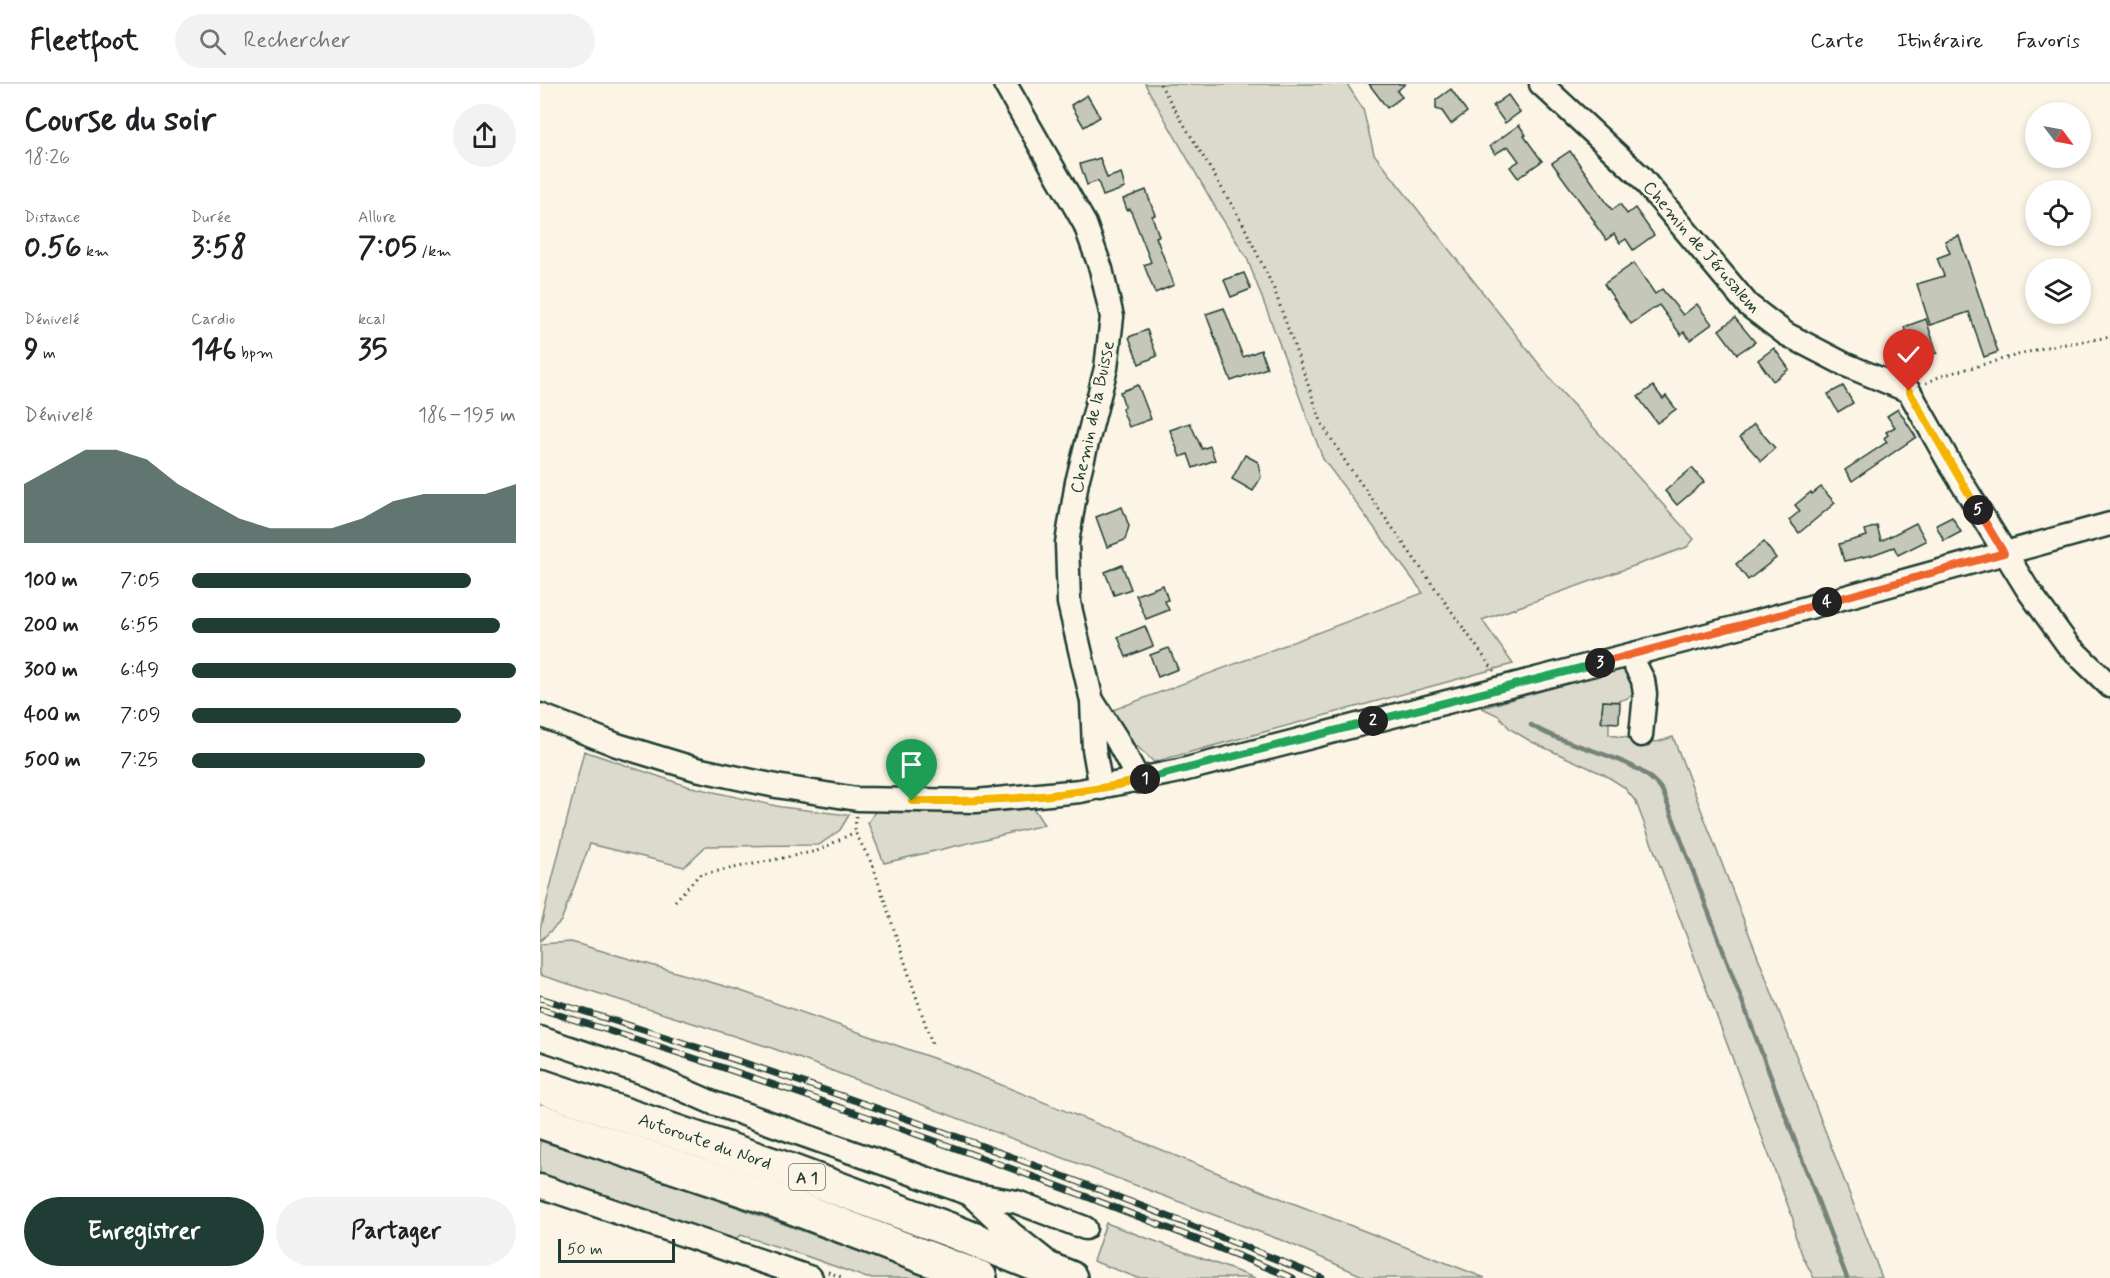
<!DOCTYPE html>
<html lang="fr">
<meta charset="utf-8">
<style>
body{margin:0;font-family:Mynerve,sans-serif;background:#f2f2f2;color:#202124;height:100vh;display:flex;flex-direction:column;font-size:22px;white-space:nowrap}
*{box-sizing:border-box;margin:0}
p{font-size:20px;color:#757577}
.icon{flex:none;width:33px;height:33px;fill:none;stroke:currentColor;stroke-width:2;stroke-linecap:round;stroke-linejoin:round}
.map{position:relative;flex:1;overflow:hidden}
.details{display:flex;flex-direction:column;background:#fff;width:540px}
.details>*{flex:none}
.needle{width:39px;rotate:122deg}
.fabs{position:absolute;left:1485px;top:18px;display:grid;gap:12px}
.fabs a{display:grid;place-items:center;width:66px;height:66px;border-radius:50%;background:#fff;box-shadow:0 3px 9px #0003;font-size:30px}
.scale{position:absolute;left:18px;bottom:15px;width:117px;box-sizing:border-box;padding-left:6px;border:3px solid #1f3d34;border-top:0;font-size:16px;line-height:21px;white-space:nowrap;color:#1f3d34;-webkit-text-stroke:4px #fcf5e5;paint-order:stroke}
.pin{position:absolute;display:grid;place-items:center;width:51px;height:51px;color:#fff;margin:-62px -26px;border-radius:50% 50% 50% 0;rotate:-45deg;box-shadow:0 0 6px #0007}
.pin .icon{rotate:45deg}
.km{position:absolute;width:30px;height:30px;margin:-15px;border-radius:50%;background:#222;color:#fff;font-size:16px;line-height:30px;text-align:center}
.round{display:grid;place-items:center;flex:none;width:63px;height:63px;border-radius:32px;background:#f2f2f2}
.overview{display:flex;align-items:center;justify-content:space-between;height:102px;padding:0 24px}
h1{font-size:33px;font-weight:700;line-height:45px}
.figures{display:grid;grid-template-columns:repeat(3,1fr);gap:9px;height:102px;padding:6px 24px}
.figures div{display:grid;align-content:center}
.figures b{font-size:30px;font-weight:700}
.figures small{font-size:16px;font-weight:400}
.figures p{font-size:16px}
.chart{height:168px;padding:12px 24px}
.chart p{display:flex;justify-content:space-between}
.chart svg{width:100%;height:108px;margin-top:6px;fill:#1f3d34;opacity:.7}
.action{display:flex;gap:12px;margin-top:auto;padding:12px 24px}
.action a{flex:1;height:69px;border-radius:36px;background:#1f3d34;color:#fff;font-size:24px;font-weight:700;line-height:69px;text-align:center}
.action a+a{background:#f2f2f2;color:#202124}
ul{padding:0 24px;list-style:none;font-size:20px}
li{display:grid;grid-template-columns:96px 72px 1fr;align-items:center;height:45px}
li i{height:15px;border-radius:8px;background:#1f3d34}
header{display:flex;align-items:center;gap:36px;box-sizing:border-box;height:84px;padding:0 30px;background:#fff;border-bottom:2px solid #e0e0e0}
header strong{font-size:28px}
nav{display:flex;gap:33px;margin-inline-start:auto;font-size:21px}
.search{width:420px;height:54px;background:#f2f2f2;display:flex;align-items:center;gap:15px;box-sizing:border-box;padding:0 21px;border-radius:33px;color:#757577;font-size:22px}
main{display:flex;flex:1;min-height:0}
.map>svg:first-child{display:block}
.green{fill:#dcdacc;stroke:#7e8c80;stroke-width:1.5}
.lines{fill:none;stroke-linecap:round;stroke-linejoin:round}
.stream{stroke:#758479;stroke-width:4.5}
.building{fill:#c5c7b9;stroke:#1f3d34;stroke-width:1.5}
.minor-casing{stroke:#1f3d34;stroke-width:27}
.highway-casing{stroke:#1f3d34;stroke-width:38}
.path{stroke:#1f3d34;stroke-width:3;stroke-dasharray:1.5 4.5;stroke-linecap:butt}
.minor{stroke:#fcf5e5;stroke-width:22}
.highway{stroke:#fcf5e5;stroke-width:33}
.rail-casing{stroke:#1f3d34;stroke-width:7}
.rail{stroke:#fcf5e5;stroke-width:4.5;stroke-dasharray:14;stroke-linecap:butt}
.split-1-casing{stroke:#fff;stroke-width:12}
.split-2-casing{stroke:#fff;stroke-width:12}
.split-3-casing{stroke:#fff;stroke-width:12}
.split-4-casing{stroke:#fff;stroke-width:12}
.split-5-casing{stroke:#fff;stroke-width:12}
.split-6-casing{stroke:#fff;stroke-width:12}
.split-1{stroke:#f5b400;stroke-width:8}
.split-2{stroke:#22a559;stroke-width:8}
.split-3{stroke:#22a559;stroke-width:8}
.split-4{stroke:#f0652b;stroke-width:8}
.split-5{stroke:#f0652b;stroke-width:8}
.split-6{stroke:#f5b400;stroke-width:8}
.labels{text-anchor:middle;stroke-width:5;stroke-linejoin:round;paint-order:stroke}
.shield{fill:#fcf5e5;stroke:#617469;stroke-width:1.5}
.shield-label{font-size:16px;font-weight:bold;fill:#1f3d34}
.street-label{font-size:18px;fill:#1f3d34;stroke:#fcf5e5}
</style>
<header>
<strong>Fleetfoot</strong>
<div class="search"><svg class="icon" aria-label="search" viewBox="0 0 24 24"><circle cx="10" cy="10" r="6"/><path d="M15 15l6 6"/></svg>Rechercher</div>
<nav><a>Carte</a><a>Itinéraire</a><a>Favoris</a></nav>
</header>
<main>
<section class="details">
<div class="overview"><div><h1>Course du soir</h1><p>18:26</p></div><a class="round"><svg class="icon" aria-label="share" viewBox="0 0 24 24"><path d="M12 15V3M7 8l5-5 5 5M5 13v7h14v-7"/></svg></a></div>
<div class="figures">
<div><p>Distance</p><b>0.56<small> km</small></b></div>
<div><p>Durée</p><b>3:58</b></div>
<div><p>Allure</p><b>7:05<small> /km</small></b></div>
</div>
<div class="figures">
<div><p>Dénivelé</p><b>9<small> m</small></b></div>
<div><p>Cardio</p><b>146<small> bpm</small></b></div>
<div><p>kcal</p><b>35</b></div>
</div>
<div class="chart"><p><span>Dénivelé</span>186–195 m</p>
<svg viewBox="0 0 160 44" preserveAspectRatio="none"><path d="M0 44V20L10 13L20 6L30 6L40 10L50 20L60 27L70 34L80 38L90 38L100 38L110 34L120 27L130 24L140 24L150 24L160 20V44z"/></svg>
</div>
<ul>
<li><b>100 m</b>7:05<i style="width:86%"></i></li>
<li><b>200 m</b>6:55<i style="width:95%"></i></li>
<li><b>300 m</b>6:49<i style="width:100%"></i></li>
<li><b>400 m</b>7:09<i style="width:83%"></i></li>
<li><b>500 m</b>7:25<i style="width:72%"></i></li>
</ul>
<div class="action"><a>Enregistrer</a><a>Partager</a></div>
</section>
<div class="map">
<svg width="1570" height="1194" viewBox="0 0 1570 1194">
<rect width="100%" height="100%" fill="#fcf5e5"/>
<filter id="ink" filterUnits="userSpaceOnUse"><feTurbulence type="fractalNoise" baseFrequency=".0167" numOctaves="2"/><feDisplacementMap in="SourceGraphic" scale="12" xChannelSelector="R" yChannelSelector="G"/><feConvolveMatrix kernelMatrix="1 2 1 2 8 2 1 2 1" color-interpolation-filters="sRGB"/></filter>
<g filter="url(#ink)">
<g class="green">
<path d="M605,0h202l16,25 11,45 183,233 137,152 -7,8 -205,73 31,44 -359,98 -24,-22 -20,-29 313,-118 -100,-134 -76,-201 -29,-46z"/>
<path d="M1077,585l9,2 7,5 2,17c-11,9 -19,9 -32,8l-2,21 8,1v12l48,7 16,-5 209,541h-68l-11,-21 -8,-22 -2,-16 -157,-417 -12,-15 -19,-12 -73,-33 -22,-13 -11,-13 -17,-8z"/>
<path d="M44,667l103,35 94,21 68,8 -9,15 -21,15 -113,1 -22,21 -94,-23 -29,77 -21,20v-12z"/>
<path d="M492,722l12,19 -160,38 -16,-40 9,-15z"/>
<path d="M31,858l167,48 212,74 317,129 218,85h-118l-81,-36 -517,-195 -229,-72v-31z"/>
<path d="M0,1057c131,41 260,88 389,137h-62l-61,-22 -65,-21 -13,8 -188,-67z"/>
<path d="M566,1139l149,55h-117l-45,-17z"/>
</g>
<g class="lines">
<path class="stream" d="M991,641c37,24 109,30 132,67l184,486"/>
</g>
<g class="building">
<path d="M829,0h36l-8,7 5,6 -15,11z"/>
<path d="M911,5l16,23 -16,12 -9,-13 -6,-2v-9z"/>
<path d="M547,11l13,22 -16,10 -13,-22z"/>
<path d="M968,11l12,17 -15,11 -12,-17z"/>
<path d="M979,41l7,10 -2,1 18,25 -24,17 -8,-11 9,-6 -11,-15 -13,8 -5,-8z"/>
<path d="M1030,67l42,59 8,-6 7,10 8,-6 19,27 -21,15 -7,-11 -6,4 -6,-9 -8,6 -12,-17 1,-1 -43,-59z"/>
<path d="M560,74l7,20 14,-5 4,15 -22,8 -5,-15 -11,4 -7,-21z"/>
<path d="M606,106l9,25 -3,1 7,20 -3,1 18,48 -19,8 -11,-28 7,-3 -21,-53 -3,1 -4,-11z"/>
<path d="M1419,152l39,116 -14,5 -15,-45 -39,13 -13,-41 27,-8 -7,-18 13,-5 -5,-12z"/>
<path d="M1094,179l21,31 7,-5 21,26 14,-11 15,20 -22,16 -6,-8 -3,3 -22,-30 -28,19 -27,-40z"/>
<path d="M704,189l7,16 -20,8 -7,-17z"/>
<path d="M684,224l19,49 18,-7 6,18 -36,13 -25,-67z"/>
<path d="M1195,234l20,24 -18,12 -18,-24z"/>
<path d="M1386,235l11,34 -21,7 -12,-33z"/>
<path d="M607,246l10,26 -18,8 -10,-27z"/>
<path d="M1234,264l15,21 -16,12 -15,-21z"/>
<path d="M598,301l13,34 -22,8 -7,-18 3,-2 -5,-15z"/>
<path d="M1113,302l10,13 3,-3 10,13 -19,14 -19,-26z"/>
<path d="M1303,302l10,17 -15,9 -10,-18z"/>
<path d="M1358,325l18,28 -64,44 -7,-11 42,-28 -3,-4 4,-3 -2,-3 9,-5 -8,-11z"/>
<path d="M650,339l12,26 8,-3 5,14 -22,8 -5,-14 -8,3 -10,-27z"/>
<path d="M1214,340l21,24 -14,13 -21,-24z"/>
<path d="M705,371l13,7 3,15 -8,14 -21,-12z"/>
<path d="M1152,384l12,14 -27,23 -12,-14z"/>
<path d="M1281,403l14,16 -36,30 -10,-13 11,-9 -5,-6 16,-13 1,2z"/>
<path d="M582,423l7,19 -4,14 -18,7 -11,-30z"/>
<path d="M1412,433l9,15 -17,9 -8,-16z"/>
<path d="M1376,439l10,18 -28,14 -4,-8 -22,8 -28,6 -5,-17 28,-8 -2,-6 12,-4 4,15z"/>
<path d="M1224,458l12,16 -28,22 -12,-16z"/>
<path d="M582,481l9,24 -17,6 -9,-23z"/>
<path d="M623,501l5,15 -3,1 4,9 -23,9 -10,-24z"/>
<path d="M605,542l8,20 -27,11 -8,-20z"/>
<path d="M629,564l9,21 -20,8 -8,-22z"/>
<path d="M1063,617l17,1 -1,21 -18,-1z"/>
</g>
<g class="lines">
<g class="minor-casing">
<g id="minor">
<path d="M465,0l80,140 16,45 11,48 -6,51 -29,114 -10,61 2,60 23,98 2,48 7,39"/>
<path d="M1001,0l99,92 108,129 38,29 60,31 63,26 40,71 79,128 40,55 42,41"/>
<path d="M1090,571l13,25 2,14 -4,41"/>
<path d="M553,618l23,36 23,43"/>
<path d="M0,631l77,30 79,24 80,17 81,13 119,2 104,-10 99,-20 555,-143 376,-104"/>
<path d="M0,954l107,36 66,29 257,91 47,8 68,26"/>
<path d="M0,1102l271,92"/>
<path d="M430,1110l41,39 34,27"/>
</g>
</g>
<g class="highway-casing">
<g id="highway">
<path d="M0,1002l242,82 168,62 120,48"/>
<path d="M0,1037l229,77 211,80"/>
</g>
</g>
<g class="path">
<path d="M620,0l82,138 32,67 48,135 25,40 147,207"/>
<path d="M1386,299l15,-7 106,-29 63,-10"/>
<path d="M316,732l-1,16 18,34 60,181"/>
<path d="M135,817l24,-26 118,-24 38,-19"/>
<path d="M288,1188l16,6"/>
</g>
<use href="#minor" class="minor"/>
<use href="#highway" class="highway"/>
<g class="rail-casing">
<g id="rail">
<path d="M0,914c265,80 526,175 782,280"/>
<path d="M0,925c255,79 506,168 753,269"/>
</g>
</g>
<use href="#rail" class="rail"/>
</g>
</g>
<g class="lines" filter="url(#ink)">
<g class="split-1-casing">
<path id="split-1" d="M372,717c78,1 158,-4 233,-22"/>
</g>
<g class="split-2-casing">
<path id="split-2" d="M605,695l228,-58"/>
</g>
<g class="split-3-casing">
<path id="split-3" d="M833,637l227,-58"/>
</g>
<g class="split-4-casing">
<path id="split-4" d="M1060,579l227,-61"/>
</g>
<g class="split-5-casing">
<path id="split-5" d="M1287,518l177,-49 -26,-43"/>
</g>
<g class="split-6-casing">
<path id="split-6" d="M1369,307l69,119"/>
</g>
<use href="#split-1" class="split-1"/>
<use href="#split-2" class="split-2"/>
<use href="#split-3" class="split-3"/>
<use href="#split-4" class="split-4"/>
<use href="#split-5" class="split-5"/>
<use href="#split-6" class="split-6"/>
</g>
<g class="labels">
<rect class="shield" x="249" y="1080" width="36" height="26" rx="4.5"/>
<g class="shield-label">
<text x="267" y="1099">A 1</text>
</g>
<g class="street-label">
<text transform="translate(1162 163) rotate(49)" y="6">Chemin de Jérusalem</text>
<text transform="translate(552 333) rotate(-78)" y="6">Chemin de la Buisse</text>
<text transform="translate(165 1057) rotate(19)" y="6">Autoroute du Nord</text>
</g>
</g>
</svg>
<div class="fabs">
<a><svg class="needle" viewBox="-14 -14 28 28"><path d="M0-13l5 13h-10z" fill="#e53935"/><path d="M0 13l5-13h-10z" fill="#757577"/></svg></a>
<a><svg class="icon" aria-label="locate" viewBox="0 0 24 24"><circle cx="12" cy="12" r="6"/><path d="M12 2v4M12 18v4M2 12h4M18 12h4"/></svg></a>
<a><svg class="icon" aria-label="layers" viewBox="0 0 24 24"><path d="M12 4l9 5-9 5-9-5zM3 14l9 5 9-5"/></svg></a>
</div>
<div class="scale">50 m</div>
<div class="pin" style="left:372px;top:717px;background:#1e9e55"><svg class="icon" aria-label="arrive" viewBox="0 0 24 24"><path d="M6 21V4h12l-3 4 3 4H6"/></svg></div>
<div class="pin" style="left:1369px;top:307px;background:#d93025"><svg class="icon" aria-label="check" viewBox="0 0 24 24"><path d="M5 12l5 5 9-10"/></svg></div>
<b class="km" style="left:605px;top:695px">1</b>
<b class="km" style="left:833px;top:637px">2</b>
<b class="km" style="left:1060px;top:579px">3</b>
<b class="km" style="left:1287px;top:518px">4</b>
<b class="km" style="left:1438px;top:426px">5</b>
</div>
</main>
